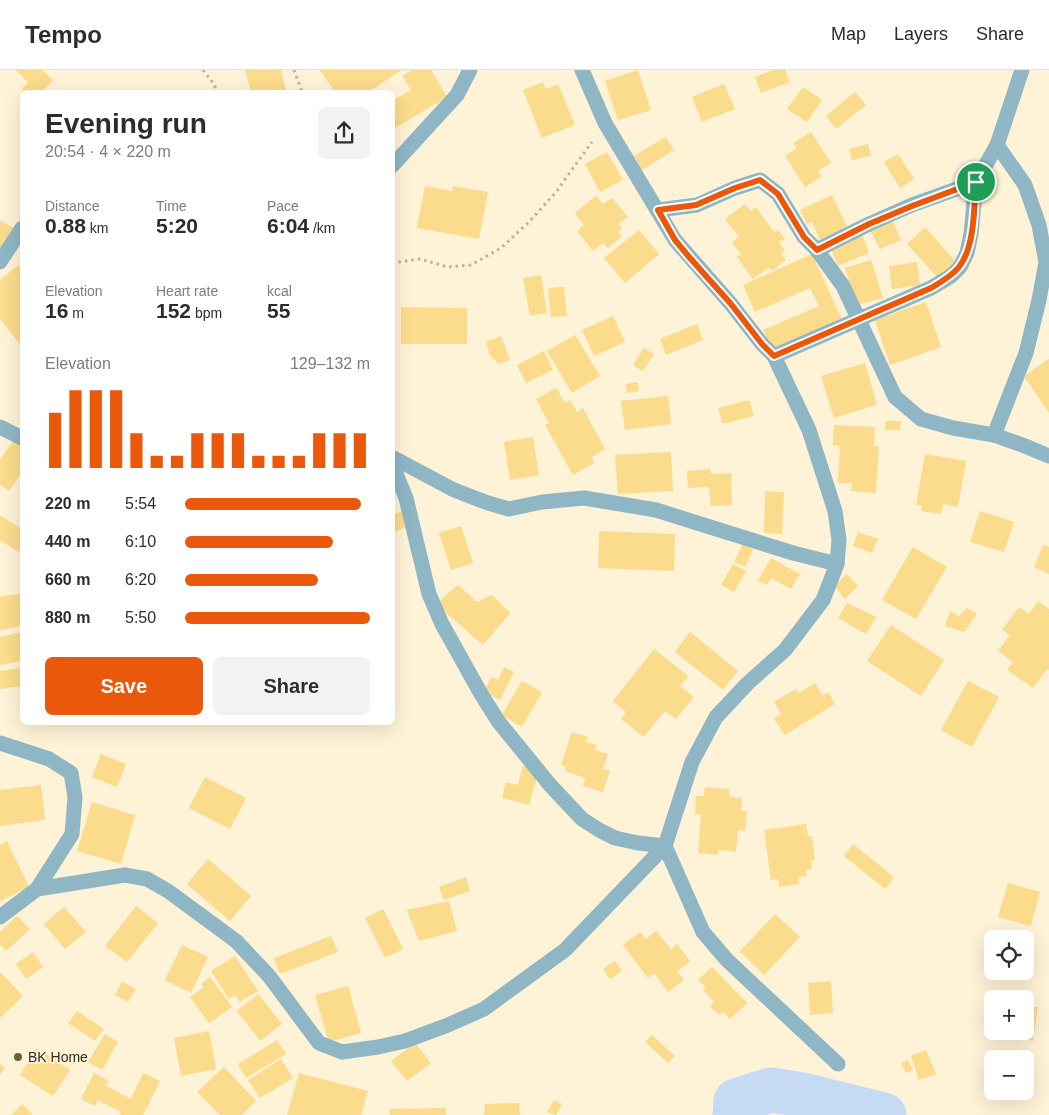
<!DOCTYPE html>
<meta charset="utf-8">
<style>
body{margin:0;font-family:Helvetica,sans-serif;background:#f2f2f3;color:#2b2b33;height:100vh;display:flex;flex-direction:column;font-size:19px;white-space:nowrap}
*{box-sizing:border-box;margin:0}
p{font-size:16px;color:#7c7c81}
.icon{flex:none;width:28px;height:28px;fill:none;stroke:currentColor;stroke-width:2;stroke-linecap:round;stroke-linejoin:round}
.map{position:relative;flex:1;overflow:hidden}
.side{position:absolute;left:20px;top:20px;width:375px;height:635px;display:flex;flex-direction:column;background:#fff;border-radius:8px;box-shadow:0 5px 20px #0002}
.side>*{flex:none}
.fabs{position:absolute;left:984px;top:860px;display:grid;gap:10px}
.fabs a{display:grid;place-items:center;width:50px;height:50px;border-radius:8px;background:#fff;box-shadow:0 5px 20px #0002;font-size:25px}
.pin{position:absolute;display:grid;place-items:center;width:42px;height:42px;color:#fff;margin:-21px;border:2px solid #fff;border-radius:50%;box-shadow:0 1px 5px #0007}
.round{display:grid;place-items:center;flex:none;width:52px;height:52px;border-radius:8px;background:#f2f2f3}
.summary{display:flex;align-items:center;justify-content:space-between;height:85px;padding:0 25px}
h1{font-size:28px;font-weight:800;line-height:38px}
.metrics{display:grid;grid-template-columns:repeat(3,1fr);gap:8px;height:85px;padding:5px 25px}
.metrics div{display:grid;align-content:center}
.metrics b{font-size:21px;font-weight:800}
.metrics small{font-size:14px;font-weight:400}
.metrics p{font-size:14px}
.chart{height:140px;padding:10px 25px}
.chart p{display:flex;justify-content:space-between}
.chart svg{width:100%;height:90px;margin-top:5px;stroke:#ea580c;stroke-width:6}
.cta{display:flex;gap:10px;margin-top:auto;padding:10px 25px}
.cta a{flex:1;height:58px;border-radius:8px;background:#ea580c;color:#fff;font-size:20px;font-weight:800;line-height:58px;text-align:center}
.cta a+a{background:#f2f2f3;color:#2b2b33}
ul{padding:0 25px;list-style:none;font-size:16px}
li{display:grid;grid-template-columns:80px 60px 1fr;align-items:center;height:38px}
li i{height:12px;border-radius:6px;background:#ea580c}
header{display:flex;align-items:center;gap:30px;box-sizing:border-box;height:70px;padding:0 25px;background:#fff;border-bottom:1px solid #e1e1e2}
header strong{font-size:24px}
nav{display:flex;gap:28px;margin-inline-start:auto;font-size:18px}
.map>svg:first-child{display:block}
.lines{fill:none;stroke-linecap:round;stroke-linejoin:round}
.river{stroke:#c6daf4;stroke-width:45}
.building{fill:#fbdb8c}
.path{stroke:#bcb39d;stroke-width:3;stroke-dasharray:2.5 4;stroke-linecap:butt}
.minor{stroke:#8eb6c4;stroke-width:15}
.route-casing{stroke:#fff;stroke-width:10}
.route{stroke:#ea580c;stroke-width:6}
.poi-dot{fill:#69632f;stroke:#fef2d7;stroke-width:2}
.labels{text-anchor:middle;stroke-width:4;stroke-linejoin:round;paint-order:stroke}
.poi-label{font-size:14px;fill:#322e23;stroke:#fef2d7;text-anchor:start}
</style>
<header>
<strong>Tempo</strong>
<nav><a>Map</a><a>Layers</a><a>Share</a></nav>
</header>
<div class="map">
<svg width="1049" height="1045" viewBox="0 0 1049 1045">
<rect width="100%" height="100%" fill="#fef2d7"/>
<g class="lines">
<path class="river" d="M735,1045l1,-14 35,-11 32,5 81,20"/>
</g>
<g class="building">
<path d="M16,0h26l11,10 -11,12h-17l-3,-3 6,-7z"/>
<path d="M245,0h36l5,22h-35z"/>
<path d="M320,0h82l-34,22h-33z"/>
<path d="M412,0h19l16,27 -55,33v-29l19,-11 -9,-14z"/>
<path d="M638,0l13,40 -33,10 -13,-39z"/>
<path d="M773,0h12l5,12 -29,11 -6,-16z"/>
<path d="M543,12l3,7 12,-5 17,41 -33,13 -19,-48z"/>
<path d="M724,14l11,25 -33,13 -10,-25z"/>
<path d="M803,17l19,13 -15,22 -20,-13z"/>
<path d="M855,22l11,13 -30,24 -10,-13z"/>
<path d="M811,62l20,31 -13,8 4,5 -17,11 -20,-31 12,-8 -4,-5z"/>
<path d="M666,67l8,13 -32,20 -8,-14z"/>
<path d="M868,74l3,12 -19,4 -3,-11z"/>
<path d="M607,82l16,28 -23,12 -15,-28z"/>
<path d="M898,84l16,25 -14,9 -16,-26z"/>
<path d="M425,116l27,5 1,-5 35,6 -9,47 -62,-11z"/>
<path d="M832,125l15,32 -27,13 -8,-18 -5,2 -7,-14z"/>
<path d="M596,126l7,8 9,-6 16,19 -10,7 4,5 -4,3 4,4 -14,12 -5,-5 -10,8 -16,-20 7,-6 -9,-12z"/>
<path d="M745,134l6,7 5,-4 18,25 4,-2 7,9 -6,3 6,9 -4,3 5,6 -14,11 -3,-4 -16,12 -16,-22 4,-3 -9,-12 7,-5 -14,-18z"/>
<path d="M0,150l15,9 -15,22z"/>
<path d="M892,150l9,20 -21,9 -10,-19z"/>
<path d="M925,157l31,35 -18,16 -31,-34z"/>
<path d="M639,160l20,24 -34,29 -21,-25z"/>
<path d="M862,164l7,19 -31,13 -8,-19z"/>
<path d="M812,184l30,66 -69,31 -10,-21 56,-24 -9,-18 -55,24 -12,-27z"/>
<path d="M871,190l12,38 -26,7 -12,-37z"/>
<path d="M917,192l3,23 -28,4 -3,-23z"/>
<path d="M18,195l4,5v77l-22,-28v-39z"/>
<path d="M541,205l6,38 -17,3 -7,-38z"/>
<path d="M564,217l3,29 -16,1 -3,-29z"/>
<path d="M926,232l15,45 -51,18 -15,-45z"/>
<path d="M401,237l66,1v36h-66z"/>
<path d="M613,246l12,26 -31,14 -12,-26z"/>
<path d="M697,254l6,16 -37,15 -6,-16z"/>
<path d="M575,265l25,41 -28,17 -25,-42z"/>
<path d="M501,266l9,24 -11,4 -9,-9 -4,-13z"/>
<path d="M644,278l10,6 -11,17 -10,-6z"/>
<path d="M544,281l9,19 -27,13 -9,-18z"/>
<path d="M1049,289v54l-25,-37z"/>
<path d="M865,293l12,42 -43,13 -13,-42z"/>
<path d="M638,312l1,9 -12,2 -1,-9z"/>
<path d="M556,318l9,15 5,-3 7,12 6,-4 22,41 -13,8 2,6 -21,12 -28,-50 4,-2 -13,-24z"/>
<path d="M668,326l3,28 -46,6 -4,-29z"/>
<path d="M749,330l5,16 -31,8 -5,-16z"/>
<path d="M886,351h15l-1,9h-15z"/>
<path d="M834,355l41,2 -1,19h5l-3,47 -25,-2 1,-8h-14l2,-37 -7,-1z"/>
<path d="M16,367l6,4v31l-13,19 -9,-6v-25z"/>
<path d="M533,367l6,38 -29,5 -6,-38z"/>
<path d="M671,382l2,39 -55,3 -3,-39z"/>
<path d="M925,384l41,7 -8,46 -15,-3 -2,10 -20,-3 1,-6h-6z"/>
<path d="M711,399v5l20,-1 1,32 -21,1 -2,-19 -21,1 -1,-17z"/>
<path d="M765,421l19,1 -2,42 -18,-1z"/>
<path d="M403,441l6,15 -17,7v-18z"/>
<path d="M980,441l34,11 -10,30 -34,-10z"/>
<path d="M1,446l21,13v25l-22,-14v-22z"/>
<path d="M461,456l12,37 -22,7 -12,-37z"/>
<path d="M599,461l76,3 -1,37 -76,-3z"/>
<path d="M858,462l20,7 -6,14 -19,-7z"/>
<path d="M743,474l10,5 -8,18 -11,-5z"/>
<path d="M1043,475l6,2v27l-15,-7z"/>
<path d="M913,477l34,20 -31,52 -34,-19z"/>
<path d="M771,488l29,16 -9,15 -20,-11 -4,7 -9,-5z"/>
<path d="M733,494l13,7 -12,21 -13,-7z"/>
<path d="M847,504l11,12 -13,13 -11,-13z"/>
<path d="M458,515l19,17 15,-7 18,18 -27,32 -47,-41z"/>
<path d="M22,523v33l-22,4v-33z"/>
<path d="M1038,531l11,8v61l-2,-1 -14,19 -26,-18 6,-8 -15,-11 12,-16 -8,-5 17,-23 10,7z"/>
<path d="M847,533l29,14 -10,17 -28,-16z"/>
<path d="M967,538l10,6 -13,18 -19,-6 5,-15 9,5z"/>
<path d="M891,555l53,35 -23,36 -54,-35z"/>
<path d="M22,562v29l-22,4v-28z"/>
<path d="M690,562l48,39 -15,19 -48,-38z"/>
<path d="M654,579l34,27 -8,10 14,11 -18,22 -11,-8 -21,26 -23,-18 5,-7 -13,-11z"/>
<path d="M504,597l10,5 -14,28 -16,-8 7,-15 7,3z"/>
<path d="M22,598v18l-22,3v-18z"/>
<path d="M522,611l20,11 -20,35 -20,-12z"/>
<path d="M968,611l31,16 -27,50 -31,-17z"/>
<path d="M815,613l8,13 5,-4 7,12 -50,31 -11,-16 7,-5 -7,-12 22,-13 2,4z"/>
<path d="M572,662l16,5 -2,5 11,3 -2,5 13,4 -5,15 7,2 -7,21 -20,-6 2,-8 -20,-7 1,-4 -5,-2z"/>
<path d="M101,684l25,10 -9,23 -25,-10z"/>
<path d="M523,696l16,4 -10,35 -27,-7 4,-16 12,3z"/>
<path d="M205,707l41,21 -16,31 -41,-21z"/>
<path d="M41,715l4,35 -45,6v-36z"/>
<path d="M705,717l24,2v8l13,1 -1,13h6l-2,20 -7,-1 -2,22 -18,-2v5l-20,-2 3,-39h-6l1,-18h8z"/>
<path d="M92,732l43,13 -14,49 -44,-13z"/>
<path d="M806,754l2,13 4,-1 3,24 -4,1 1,8 -6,1 1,6 -9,1 1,7 -20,3 -1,-8 -7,1 -7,-50z"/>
<path d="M7,771l22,46 -29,14v-56z"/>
<path d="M853,774l41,33 -9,12 -41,-33z"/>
<path d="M208,789l43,37 -21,25 -43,-37z"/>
<path d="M466,807l4,14 -26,9 -5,-13z"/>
<path d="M1008,813l32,9 -9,34 -33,-9z"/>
<path d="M449,831l8,30 -38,10 -12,-31z"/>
<path d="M136,836l22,17 -31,39 -22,-16z"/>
<path d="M64,837l22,25 -21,17 -21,-25z"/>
<path d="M383,839l20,40 -18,9 -20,-40z"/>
<path d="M775,844l25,23 -36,38 -24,-24z"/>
<path d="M17,846l13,13 -24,22 -6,-6v-13z"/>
<path d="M656,861l15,18 6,-5 13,17 -13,10 7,9 -16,12 -14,-19 -6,5 -25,-33 17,-13 6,7z"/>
<path d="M331,866l7,16 -58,22 -6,-16z"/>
<path d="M182,875l26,12 -17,36 -26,-13z"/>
<path d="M33,882l10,15 -17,12 -10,-15z"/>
<path d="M235,886l23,35 -18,11 -5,-7 -6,4 -18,-28z"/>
<path d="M615,891l7,10 -12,8 -7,-10z"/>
<path d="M712,897l35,36 -17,16 -7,-7 -4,3 -9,-9 4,-4 -11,-12 3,-3 -8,-7z"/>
<path d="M0,902l23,24 -23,22z"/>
<path d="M210,907l22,30 -23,16 -19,-26 14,-10 -3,-3z"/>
<path d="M831,911l2,32 -23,2 -2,-32z"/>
<path d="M122,912l14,7 -8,13 -13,-7z"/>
<path d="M348,916l13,47 -32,9 -14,-47z"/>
<path d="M258,924l24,30 -22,17 -23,-30z"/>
<path d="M1025,936l13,1 -5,34 -18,-4 1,-6h9z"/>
<path d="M77,941l27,18 -9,12 -27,-18z"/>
<path d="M209,961l7,38 -35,7 -7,-38z"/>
<path d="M105,964l13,8 -16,28 -14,-8z"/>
<path d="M652,965l23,21 -7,7 -23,-21z"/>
<path d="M277,970l9,14 -40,24 -8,-14z"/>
<path d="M415,973l16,20 -24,18 -16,-20z"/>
<path d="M37,978l33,22 -17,26 -33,-21z"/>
<path d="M926,980l10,24 -17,6 -8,-24z"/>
<path d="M281,989l12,19 -33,20 -12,-18z"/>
<path d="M908,990l5,10 -7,3 -5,-10z"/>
<path d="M1025,992h3v33l-18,1v-5h15z"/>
<path d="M0,994l5,4 -5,7z"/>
<path d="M224,997l32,34 -14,14h-22l-23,-23z"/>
<path d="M94,1003l15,8 -3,5 25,13 12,-26 17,8 -17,34h-24l2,-3 -23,-12 -3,6 -14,-7z"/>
<path d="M299,1003l69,18 -7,24h-74z"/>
<path d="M554,1030l8,4 -6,11 -9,-3z"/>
<path d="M519,1033l1,12h-36l1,-11z"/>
<path d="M22,1034l11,11h-22z"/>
<path d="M446,1038v7h-56l-1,-6z"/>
</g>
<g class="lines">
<g class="path">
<path d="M203,0l8,10 7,12"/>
<path d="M294,0l8,22"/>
<path d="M392,193l28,-4 28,8 23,-2 30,-17 28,-26 27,-30 36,-50"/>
</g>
<g class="minor">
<path d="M392,96l65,-71 13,-25"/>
<path d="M658,140l39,-5 38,-17 25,-8 18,14 26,43 13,13 26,36 52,111 26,22 32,9 41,7 31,11 24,10"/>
<path d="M817,180l52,-26 43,-19 64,-23"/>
<path d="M0,192l22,-34"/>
<path d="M774,286l157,-68 20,-12 9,-9 7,-14 4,-19 5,-52 21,-37 25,-75"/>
<path d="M0,357l22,11"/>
<path d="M994,365l32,-82 13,-53 7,-38 -7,-37 -14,-40 -28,-40"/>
<path d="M392,387l62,33 34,13 21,6 33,-7 42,-4 72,12 137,43 44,11"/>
<path d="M392,394l14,34 23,96 13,30 39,70 17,27 52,64 32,34 17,11 16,8 23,5 27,3 38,86 24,28 111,104"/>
<path d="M0,673l49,16 22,14 4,24 -3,37 -35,55"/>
<path d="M0,847l37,-28 88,-14 22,4 21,12 68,50 33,35 50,67 23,9 36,-5 27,-6 43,-16 36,-16 81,-59 100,-104 27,-84 24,-45 32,-34 37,-33 38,-50 14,-36 2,-24 -4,-29 -26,-81 -35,-74 -12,-12 -31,-40 -56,-64 -70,-117 -23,-53"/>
</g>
</g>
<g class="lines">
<g class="route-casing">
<path id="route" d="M760,110l18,14 26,43 13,13 52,-26 43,-18 64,-24c-2,25 -1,65 -17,85 -7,9 -18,15 -28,21l-157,68 -12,-12 -31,-40 -41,-46 -15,-18 -17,-30 38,-5 39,-17z"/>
</g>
<use href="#route" class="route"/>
</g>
<circle class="poi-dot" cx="18" cy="987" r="5"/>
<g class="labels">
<g class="poi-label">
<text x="28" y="992">BK Home</text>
</g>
</g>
</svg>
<div class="fabs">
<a><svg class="icon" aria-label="locate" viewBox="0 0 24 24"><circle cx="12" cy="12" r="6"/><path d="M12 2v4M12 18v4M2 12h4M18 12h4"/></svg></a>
<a>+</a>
<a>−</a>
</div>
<div class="pin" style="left:976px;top:112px;background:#1e9e55"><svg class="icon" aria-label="arrive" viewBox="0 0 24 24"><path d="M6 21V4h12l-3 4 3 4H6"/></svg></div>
<section class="side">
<div class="summary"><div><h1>Evening run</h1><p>20:54 · 4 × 220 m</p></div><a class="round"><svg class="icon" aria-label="share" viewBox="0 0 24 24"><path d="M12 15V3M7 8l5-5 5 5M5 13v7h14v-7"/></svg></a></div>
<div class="metrics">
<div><p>Distance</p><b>0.88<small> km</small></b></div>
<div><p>Time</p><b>5:20</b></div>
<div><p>Pace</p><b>6:04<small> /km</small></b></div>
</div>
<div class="metrics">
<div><p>Elevation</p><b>16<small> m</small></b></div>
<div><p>Heart rate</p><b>152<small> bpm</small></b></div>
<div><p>kcal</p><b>55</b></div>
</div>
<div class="chart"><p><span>Elevation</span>129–132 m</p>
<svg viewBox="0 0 160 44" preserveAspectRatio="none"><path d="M5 44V17M15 44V6M25 44V6M35 44V6M45 44V27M55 44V38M65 44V38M75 44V27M85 44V27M95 44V27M105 44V38M115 44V38M125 44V38M135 44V27M145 44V27M155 44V27"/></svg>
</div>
<ul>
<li><b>220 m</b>5:54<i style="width:95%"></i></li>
<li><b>440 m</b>6:10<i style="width:80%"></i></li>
<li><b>660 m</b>6:20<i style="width:72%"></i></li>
<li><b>880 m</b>5:50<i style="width:100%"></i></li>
</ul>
<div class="cta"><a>Save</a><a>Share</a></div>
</section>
</div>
